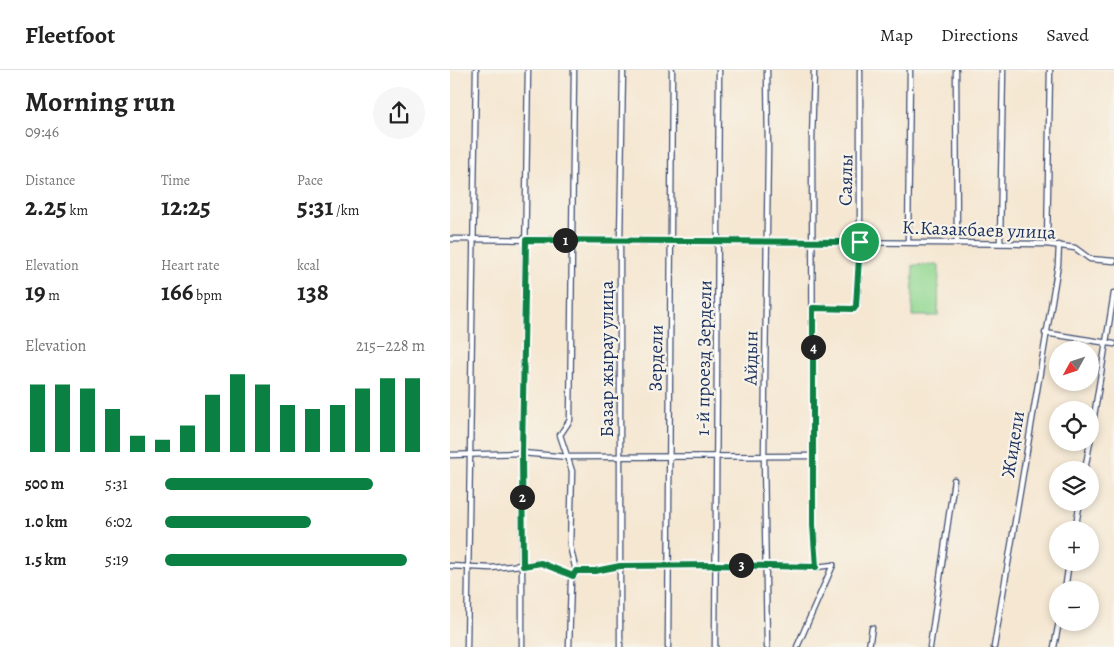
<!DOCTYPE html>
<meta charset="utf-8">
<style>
body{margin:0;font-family:Alegreya,serif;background:#f6f6f6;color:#222;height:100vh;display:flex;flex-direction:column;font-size:19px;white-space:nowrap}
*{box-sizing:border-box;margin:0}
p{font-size:16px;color:#767676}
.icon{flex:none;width:28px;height:28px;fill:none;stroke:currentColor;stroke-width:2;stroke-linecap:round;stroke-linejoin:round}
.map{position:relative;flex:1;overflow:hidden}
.drawer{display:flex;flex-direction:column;background:#fff;width:450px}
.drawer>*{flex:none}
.needle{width:32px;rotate:230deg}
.tools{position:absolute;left:599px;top:271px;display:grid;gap:10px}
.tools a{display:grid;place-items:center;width:50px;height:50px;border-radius:50%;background:#fff;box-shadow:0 2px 8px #0003;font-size:25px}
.pin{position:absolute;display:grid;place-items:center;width:42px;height:42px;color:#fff;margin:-21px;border:2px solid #fff;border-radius:50%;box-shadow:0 1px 5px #0007}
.km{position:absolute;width:25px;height:25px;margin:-12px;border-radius:50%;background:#222;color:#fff;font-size:14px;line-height:25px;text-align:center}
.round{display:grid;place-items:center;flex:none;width:52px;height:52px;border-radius:26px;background:#f6f6f6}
.summary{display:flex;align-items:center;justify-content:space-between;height:85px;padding:0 25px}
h1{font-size:28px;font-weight:600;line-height:38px}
.stats{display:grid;grid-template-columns:repeat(3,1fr);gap:8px;height:85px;padding:5px 25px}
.stats div{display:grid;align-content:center}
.stats b{font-size:25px;font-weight:600}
.stats small{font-size:14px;font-weight:400}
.stats p{font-size:14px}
.chart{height:140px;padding:10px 25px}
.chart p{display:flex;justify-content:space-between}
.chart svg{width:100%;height:90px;margin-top:5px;stroke:#0b8043;stroke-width:6}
ul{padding:0 25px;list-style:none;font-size:16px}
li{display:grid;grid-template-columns:80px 60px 1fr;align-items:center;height:38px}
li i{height:12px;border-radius:6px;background:#0b8043}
header{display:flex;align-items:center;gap:30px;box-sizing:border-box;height:70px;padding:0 25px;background:#fff;border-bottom:1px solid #e0e0e0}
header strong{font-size:24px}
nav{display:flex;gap:28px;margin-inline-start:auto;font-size:18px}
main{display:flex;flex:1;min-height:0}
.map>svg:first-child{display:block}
.green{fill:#91d892;stroke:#568478}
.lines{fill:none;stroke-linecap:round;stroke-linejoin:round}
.minor-casing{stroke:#3c4b6f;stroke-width:7}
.minor{stroke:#fff;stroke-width:4.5}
.route-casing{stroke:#fff;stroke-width:10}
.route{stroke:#0b8043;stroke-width:6}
.labels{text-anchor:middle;stroke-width:4.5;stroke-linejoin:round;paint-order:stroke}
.street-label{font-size:19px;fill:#1b2f5e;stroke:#f7f3e8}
</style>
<header>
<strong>Fleetfoot</strong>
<nav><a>Map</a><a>Directions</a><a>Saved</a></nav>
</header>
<main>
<section class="drawer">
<div class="summary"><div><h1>Morning run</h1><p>09:46</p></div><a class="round"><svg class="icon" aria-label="share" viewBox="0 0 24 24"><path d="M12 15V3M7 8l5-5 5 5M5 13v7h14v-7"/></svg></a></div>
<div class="stats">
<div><p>Distance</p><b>2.25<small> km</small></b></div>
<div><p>Time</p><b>12:25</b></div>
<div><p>Pace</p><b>5:31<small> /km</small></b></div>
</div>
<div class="stats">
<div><p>Elevation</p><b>19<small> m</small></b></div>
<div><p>Heart rate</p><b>166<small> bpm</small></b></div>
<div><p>kcal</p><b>138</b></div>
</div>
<div class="chart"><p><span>Elevation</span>215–228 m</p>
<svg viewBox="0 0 160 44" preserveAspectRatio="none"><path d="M5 44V11M15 44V11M25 44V13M35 44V23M45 44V36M55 44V38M65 44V31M75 44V16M85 44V6M95 44V11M105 44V21M115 44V23M125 44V21M135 44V13M145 44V8M155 44V8"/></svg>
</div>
<ul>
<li><b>500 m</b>5:31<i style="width:80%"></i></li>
<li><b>1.0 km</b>6:02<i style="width:56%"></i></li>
<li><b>1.5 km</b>5:19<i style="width:93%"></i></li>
</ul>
</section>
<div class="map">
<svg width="664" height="577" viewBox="0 0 664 577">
<rect width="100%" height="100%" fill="#f7f3e8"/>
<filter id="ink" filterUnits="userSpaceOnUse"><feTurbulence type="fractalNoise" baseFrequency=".02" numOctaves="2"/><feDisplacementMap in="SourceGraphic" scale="10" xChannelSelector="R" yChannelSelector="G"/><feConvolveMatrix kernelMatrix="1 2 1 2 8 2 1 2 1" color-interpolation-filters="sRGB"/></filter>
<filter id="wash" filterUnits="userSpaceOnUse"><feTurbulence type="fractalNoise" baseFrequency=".0096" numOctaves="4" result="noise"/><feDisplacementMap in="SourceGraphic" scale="20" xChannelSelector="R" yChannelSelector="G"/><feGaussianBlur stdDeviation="1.12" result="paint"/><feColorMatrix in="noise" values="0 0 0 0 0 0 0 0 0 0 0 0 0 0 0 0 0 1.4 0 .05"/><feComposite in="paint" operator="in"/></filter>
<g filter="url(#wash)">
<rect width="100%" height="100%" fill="#f5e7d2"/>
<path class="green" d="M463,195h26l-1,51h-26z"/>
</g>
<g filter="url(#ink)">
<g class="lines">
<g class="minor-casing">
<g id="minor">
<path d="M364,0l-2,70 1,385 3,42"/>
<path d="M506,0l1,173"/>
<path d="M0,169l597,5 28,4 15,11 24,2"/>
<path d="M458,172l2,-172"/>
<path d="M550,173l3,-173"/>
<path d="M597,174l3,-174"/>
<path d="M363,238l41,1 3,-7 3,-60v-172"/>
<path d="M595,263l69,11"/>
<path d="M640,371l24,-148"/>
<path d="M0,385l72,-2 46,4 245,-1"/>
<path d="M635,400l5,-28"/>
<path d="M625,460l5,-28"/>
<path d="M0,496l41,2 50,-5 32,13"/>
<path d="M126,501h19l25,-5 96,-1 100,2 17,-2"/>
<path d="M615,520l4,-28"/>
<path d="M17,577l9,-577"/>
<path d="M72,577v-194l6,-383"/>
<path d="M119,577l2,-66 5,-10 -6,-25 2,-75 -12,-36 10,-15 4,-350"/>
<path d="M170,577v-407l3,-170"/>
<path d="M218,577l4,-577"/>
<path d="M265,577l4,-577"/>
<path d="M317,577l-3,-190 4,-309 -1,-78"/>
<path d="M347,577l36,-82"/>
<path d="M419,577l3,-19"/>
<path d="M480,577l24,-167"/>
<path d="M544,577l64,-382 1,-20"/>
<path d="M604,577l5,-25"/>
</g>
</g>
<use href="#minor" class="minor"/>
</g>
</g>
<g class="lines" filter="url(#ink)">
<g class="route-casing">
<path id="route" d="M76,170l334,2 -4,64 -2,3 -41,-1v217l3,42 -100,-2 -96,1 -25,5h-19l-3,5 -32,-13 -18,3 -1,-113z"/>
</g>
<use href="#route" class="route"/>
</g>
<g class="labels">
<g class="street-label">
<text transform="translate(395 110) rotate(-89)" y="7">Саялы</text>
<text transform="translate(529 159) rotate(2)" y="7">К.Казакбаев улица</text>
<text transform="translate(205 288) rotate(-89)" y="7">Зердели</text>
<text transform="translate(253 288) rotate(-89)" y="7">1-й проезд Зердели</text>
<text transform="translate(300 288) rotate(-89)" y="7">Айдын</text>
<text transform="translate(156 289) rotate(-90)" y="7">Базар жырау улица</text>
<text transform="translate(562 374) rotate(-81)" y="7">Жидели</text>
</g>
</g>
</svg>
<div class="tools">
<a><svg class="needle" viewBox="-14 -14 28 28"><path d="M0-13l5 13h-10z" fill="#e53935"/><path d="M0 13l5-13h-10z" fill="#767676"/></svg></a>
<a><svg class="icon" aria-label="locate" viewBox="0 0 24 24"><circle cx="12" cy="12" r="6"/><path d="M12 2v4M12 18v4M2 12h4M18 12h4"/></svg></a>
<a><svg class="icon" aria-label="layers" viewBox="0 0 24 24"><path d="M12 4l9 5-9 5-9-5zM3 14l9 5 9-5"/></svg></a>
<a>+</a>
<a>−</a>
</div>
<div class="pin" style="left:410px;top:172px;background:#1e9e55"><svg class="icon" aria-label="arrive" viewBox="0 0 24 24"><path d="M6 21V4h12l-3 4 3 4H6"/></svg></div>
<b class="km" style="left:115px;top:170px">1</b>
<b class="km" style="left:72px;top:427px">2</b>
<b class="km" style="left:291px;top:495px">3</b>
<b class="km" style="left:363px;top:277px">4</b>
</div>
</main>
